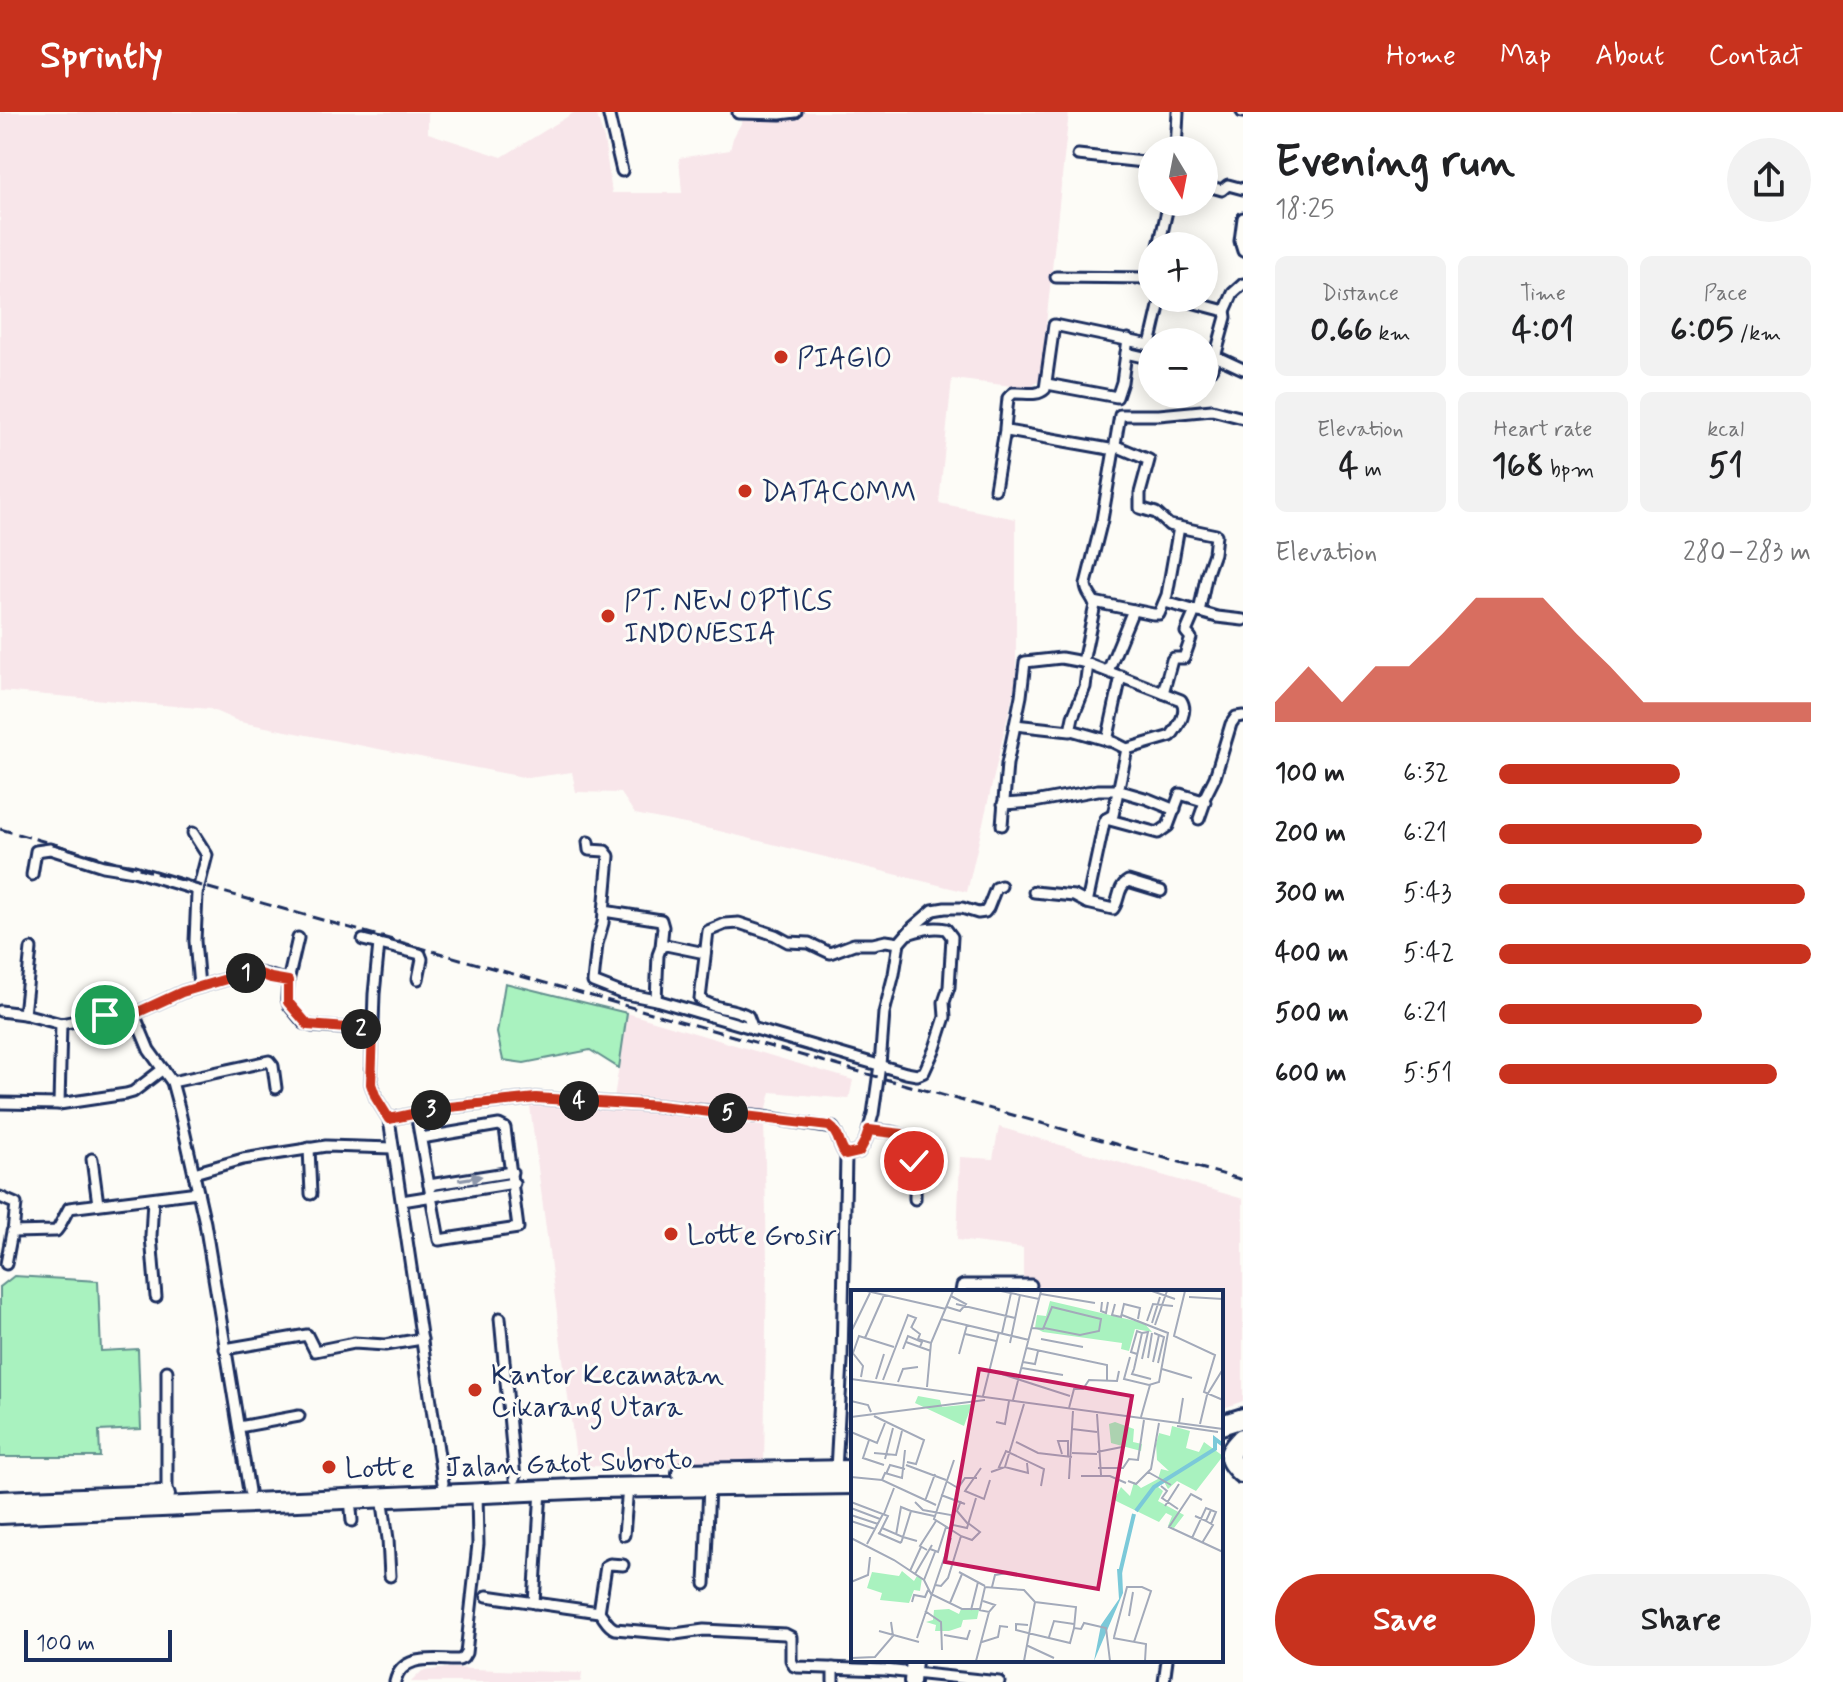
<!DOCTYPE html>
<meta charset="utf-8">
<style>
body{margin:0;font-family:Mynerve,sans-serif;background:#f2f2f2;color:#202124;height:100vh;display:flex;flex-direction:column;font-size:30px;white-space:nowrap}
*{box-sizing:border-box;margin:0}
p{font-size:26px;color:#757577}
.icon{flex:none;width:44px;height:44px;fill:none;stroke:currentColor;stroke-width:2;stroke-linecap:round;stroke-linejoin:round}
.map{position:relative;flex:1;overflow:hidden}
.side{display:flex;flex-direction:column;background:#fff;width:600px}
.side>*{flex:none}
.needle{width:52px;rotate:170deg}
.buttons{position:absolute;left:1138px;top:24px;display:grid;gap:16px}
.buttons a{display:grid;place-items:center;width:80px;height:80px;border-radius:50%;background:#fff;box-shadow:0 4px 20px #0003;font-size:40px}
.scale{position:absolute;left:24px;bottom:20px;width:148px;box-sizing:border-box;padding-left:8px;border:4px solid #1b2f5e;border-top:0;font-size:22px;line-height:28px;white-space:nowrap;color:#1b2f5e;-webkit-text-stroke:6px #fdfcf7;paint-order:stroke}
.pin{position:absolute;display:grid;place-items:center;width:68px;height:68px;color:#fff;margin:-34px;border:4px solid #fff;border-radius:50%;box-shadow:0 2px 8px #0007}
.km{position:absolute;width:40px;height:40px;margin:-20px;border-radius:50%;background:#222;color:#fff;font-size:22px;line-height:40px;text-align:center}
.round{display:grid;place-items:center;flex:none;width:84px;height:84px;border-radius:42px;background:#f2f2f2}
.overview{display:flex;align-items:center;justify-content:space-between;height:136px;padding:0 32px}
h1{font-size:44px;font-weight:800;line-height:60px}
.figures{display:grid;grid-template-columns:repeat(3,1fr);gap:12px;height:136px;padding:8px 32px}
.figures div{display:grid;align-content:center;border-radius:12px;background:#f2f2f2;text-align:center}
.figures b{font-size:34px;font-weight:800}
.figures small{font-size:22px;font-weight:400}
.figures p{font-size:22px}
.chart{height:224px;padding:16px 32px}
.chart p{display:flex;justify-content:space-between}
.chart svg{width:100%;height:144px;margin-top:8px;fill:#c8321e;opacity:.7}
.action{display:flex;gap:16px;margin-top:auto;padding:16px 32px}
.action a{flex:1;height:92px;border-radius:48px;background:#c8321e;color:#fff;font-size:32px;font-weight:800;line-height:92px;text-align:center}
.action a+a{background:#f2f2f2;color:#202124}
ul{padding:0 32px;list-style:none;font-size:26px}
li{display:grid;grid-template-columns:128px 96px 1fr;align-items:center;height:60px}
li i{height:20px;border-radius:10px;background:#c8321e}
header{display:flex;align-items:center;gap:48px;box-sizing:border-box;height:112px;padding:0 40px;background:#c8321e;color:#fff}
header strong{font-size:38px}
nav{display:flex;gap:44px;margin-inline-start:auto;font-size:28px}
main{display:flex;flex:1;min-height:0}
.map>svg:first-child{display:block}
.built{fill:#f8e6ea}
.green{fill:#a9f2bf;stroke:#62908e;stroke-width:2}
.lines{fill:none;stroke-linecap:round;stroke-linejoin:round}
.street-casing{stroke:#1b2f5e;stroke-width:15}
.secondary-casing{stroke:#1b2f5e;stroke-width:20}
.highway-casing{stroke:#1b2f5e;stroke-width:24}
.street{stroke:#fdfcf7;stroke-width:9}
.secondary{stroke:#fdfcf7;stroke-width:14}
.highway{stroke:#fdfcf7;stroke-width:18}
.rail{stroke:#1b2f5e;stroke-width:3;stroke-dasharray:12 6;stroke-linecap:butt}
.oneway{fill:#8c96aa}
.route-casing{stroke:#fff;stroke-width:16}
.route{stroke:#c8321e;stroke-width:10}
.poi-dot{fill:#c8321e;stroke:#fdfcf7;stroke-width:3}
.labels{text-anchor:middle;stroke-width:6;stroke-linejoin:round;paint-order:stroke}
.poi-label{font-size:28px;fill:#1b2f5e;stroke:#fdfcf7;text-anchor:start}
.street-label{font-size:28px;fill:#1b2f5e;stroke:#fdfcf7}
.inset-river{fill:none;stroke:#7bc9d9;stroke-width:4}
.inset-road{fill:none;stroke:#a3aaba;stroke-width:2}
.view{fill:#c2185b;fill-opacity:0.15;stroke:#c2185b;stroke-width:4}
.inset-edge{fill:none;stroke:#1b2f5e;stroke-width:4}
</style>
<header>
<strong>Sprintly</strong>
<nav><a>Home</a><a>Map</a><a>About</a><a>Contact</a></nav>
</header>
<main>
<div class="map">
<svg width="1243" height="1570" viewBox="0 0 1243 1570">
<rect width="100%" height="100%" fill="#fdfcf7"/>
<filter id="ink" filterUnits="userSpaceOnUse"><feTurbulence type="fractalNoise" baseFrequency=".0125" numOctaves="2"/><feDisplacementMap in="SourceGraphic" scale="16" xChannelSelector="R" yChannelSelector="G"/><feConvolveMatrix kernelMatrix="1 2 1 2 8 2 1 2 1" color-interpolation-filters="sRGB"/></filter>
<g filter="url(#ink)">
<g class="built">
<path d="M0,0h428v21l74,24 73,-45h21l8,27 8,54h70l-3,-35 51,-8 3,-12 11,-20 57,1 1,-7h267l-29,268 -10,8 -78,-9 -13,124 77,16v162l-49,211 -252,-62 -80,-16 -14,-21 -45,-1 -4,-20 -44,6 -288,-56 -30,-13 -210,-18z"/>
<path d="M627,901l226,67 -4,19 -78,-7 -7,27 3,143 -3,206 -187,-2 -49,-375 86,7z"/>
<path d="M999,1015l244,72v202l-22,8v-117h-198v-44l-66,-8 3,-83 33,2z"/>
<path d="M449,1556l133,5 -1,9h-170l11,-11z"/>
</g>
<g class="green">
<path d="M505,871l122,30 -8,55 -29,-18 -66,13 -21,-3 -6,-27z"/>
<path d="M14,1164l84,5 3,70 37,-2 3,80 -42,2 1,26h-100v-170z"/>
</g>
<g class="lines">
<g class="street-casing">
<g id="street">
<path d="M608,0l14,59"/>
<path d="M1242,0h1"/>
<path d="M738,1l42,1 16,-2"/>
<path d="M1176,38l2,-38"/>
<path d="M1078,43l74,8"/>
<path d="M1204,73l18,5 6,-5 15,4"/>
<path d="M1243,106l-3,23 3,10"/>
<path d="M1159,134l10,-44"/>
<path d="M1056,165l94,1"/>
<path d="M1176,186l49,13 1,6 -14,51 -2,3 -6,-1"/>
<path d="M1225,199l8,-18 10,-9"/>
<path d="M1126,241l26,6"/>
<path d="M1204,242l13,3 26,12"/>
<path d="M1047,272l70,13 5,-15 6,-43"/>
<path d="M1116,334l33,14 -9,33v15l16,5 13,12 47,10 -2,18 -7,20 -8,39"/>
<path d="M1115,338l-108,-19 -2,-3 3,-30 5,-5c11,-1 24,4 32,-4l9,-64 96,20 11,-47"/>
<path d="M995,377l10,-59"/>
<path d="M1094,490l59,12h6l8,-19 12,-68"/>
<path d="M1165,490l52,15 26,3"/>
<path d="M1083,550l12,-57c-2,-8 -9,-12 -9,-21l16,-64 18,-105h39l53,-5 31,8"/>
<path d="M1108,559l25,-61"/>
<path d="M1163,581l9,-33 2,-2h10l7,-20 -5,-6 9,-21"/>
<path d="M1015,613l55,6 3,-14 12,-30 3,-23"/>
<path d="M1071,618l42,12 14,7"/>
<path d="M1107,629l14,-65"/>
<path d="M1003,692l31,-2 64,-12h19l31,9 27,11"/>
<path d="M1106,707l52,14 10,-7 12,-32 23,7 12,-24 16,-53 5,-7 7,-1"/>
<path d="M1199,707l6,-17 -2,-1"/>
<path d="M1002,713l5,-61 14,-68 4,-34 36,-4 22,4 98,38c8,12 -3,26 -10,36l-44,13 -14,66 -7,4 -2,4 -17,80"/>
<path d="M193,721l14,22 -10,39 -2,47 4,45"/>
<path d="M588,730l1,8 16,1 4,5 -6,67 -6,21 -4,38 28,11 35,7 250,73 11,2 7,-3 11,-24 10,-31 -1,-15 5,-15 3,-50 -6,-8c-14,-3 -25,1 -39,5"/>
<path d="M32,763l4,-24 14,-2 53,17 31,5 64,19"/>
<path d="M1034,780l40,4 13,7 26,6c7,-8 4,-22 15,-28l33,10"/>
<path d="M604,799l57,9 2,7 -2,20"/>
<path d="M298,826l-10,43 -1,18 2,6 15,18 8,3 61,4"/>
<path d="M363,828l57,14 2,5 -4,20"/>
<path d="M379,832l-5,50 -3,90 5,14 13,21 54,364"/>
<path d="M656,888l2,-45 3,-8 5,-2 39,8"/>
<path d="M0,899l24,3 37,10 44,-9 29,-1 48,-22 65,-19c13,-2 28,5 41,8"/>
<path d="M24,902l7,-65"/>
<path d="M134,902l15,36 23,32 7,26 26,115 44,268"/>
<path d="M753,917l-5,-13c-15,-9 -34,-6 -48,-17l8,-68 17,-7 14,-1 36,12 13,7 21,1 21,10 24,-9h19l13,-3 13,2"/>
<path d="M172,970l97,-21 4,5 3,22"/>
<path d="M0,991l59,1 67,-10 7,-2 30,-23"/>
<path d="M59,992l2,-80"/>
<path d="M416,1001l23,127 79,-12 -13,-100 -6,-3 -78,13"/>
<path d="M389,1007l51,-11 96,-10 124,8 102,11 71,11c6,8 6,19 13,27l-4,206 -6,109"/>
<path d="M869,1018c9,1 22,1 31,4 18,6 15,50 15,65"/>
<path d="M309,1036l2,46"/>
<path d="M846,1043l13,-3 7,-13 7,-25 7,-49 4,-52 10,-39 5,-31 14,-16 20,-17 12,-2h17l16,5 7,-1 3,-4 8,-20 5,-2"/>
<path d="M92,1047l6,45"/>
<path d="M194,1061l49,-14 83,-13 67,2"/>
<path d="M429,1073l83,-13"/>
<path d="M0,1085l16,7 -3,28"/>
<path d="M153,1087l-2,37 5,61"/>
<path d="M402,1089l112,-18"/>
<path d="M6,1152l6,-32 44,-1 3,-4 10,-19 129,-16"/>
<path d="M961,1180l1,-6 2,-1h67"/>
<path d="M500,1206l15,161"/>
<path d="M225,1237l82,-14 8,16 39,-8 31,2 37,-6"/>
<path d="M167,1259v124"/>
<path d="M239,1315l60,-11"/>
<path d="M382,1385l6,42 2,37"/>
<path d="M350,1386l2,23"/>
<path d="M624,1423l4,-48"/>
<path d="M705,1472l4,-99"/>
<path d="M487,1484l112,16c6,6 8,14 16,17l60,5 29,-4 81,4 6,3v23l3,6 3,1 88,3 114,12"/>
<path d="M534,1491l7,-113"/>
<path d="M599,1500l7,-46 4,-2 13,1"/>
<path d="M395,1570c7,-29 39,-22 64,-22l4,-2 3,-5 12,-109 -1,-52"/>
<path d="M833,1570v-14"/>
<path d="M1164,1570l3,-22"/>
</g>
</g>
<g class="secondary-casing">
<path id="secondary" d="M912,1570l2,-22"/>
</g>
<g class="highway-casing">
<g id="highway">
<path d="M1221,1313l22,-7"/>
<path d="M682,1361l171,-3"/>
<path d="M1241,1361c-16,-16 -14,-19 1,-35"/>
<path d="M0,1389l165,-6"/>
<path d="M0,1402l597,-26 256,-4"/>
</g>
</g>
<use href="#street" class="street"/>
<use href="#secondary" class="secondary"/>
<use href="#highway" class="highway"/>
<path class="rail" d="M0,717l1243,351"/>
</g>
<defs><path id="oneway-solid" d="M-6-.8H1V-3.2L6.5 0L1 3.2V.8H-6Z" transform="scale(2)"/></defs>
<use class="oneway" href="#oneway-solid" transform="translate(470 1066) rotate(-9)"/>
</g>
<g class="lines" filter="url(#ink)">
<g class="route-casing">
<path id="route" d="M105,903l29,-1 48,-22 65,-19 8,-1 16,6 17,3v21l20,23 65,5 -2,54 5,14 13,21 51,-11 96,-10 124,8 169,20c11,7 9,20 17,29l13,-3 7,-13 3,-9 33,4 7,7 5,20"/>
</g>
<use href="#route" class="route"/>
</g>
<g class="poi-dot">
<circle cx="781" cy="245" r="8"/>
<circle cx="745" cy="379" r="8"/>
<circle cx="608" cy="504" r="8"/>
<circle cx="671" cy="1122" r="8"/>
<circle cx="475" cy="1278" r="8"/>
<circle cx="329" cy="1355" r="8"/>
</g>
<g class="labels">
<g class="poi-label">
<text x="797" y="255">PIAGIO</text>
<text x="761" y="389">DATACOMM</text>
<text x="624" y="498">PT. NEW OPTICS<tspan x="624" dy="32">INDONESIA</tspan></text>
<text x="687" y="1132">Lotte Grosir</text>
<text x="491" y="1272">Kantor Kecamatan<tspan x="491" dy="32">Cikarang Utara</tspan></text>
<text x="345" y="1365">Lotte</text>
</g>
<g class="street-label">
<text transform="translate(569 1350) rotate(-2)" y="10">Jalan Gatot Subroto</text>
</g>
</g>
<g transform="translate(851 1178)">
<rect width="372" height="372" fill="#fdfcf7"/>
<path d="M199,11l94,22 8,9 -17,-3 -6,22 -8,-2 1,-6 -79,-11 -8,-4 2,-13 9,1zM67,106l22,4 2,7 30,-3 -8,22 -49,-23zM264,132l19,7 -1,13 9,2 -1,7 -30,-8 -2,-19zM321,136l18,5 -4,17 13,4 5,-10 19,14 -27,35 -19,-10 -9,8 -5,-9 -5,7 5,4 -5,10 26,14 -10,13 -6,-2 4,-10 -6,-3 -7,9 -45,-22 7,-13 9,9 4,-14 7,6 17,-9 3,-10 8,2 -12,-11 -1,-16 3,-11 11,3zM51,281l12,10 3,-5 5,2 -2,13 -6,-1 -5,13 -29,-3 2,-7 -15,-5 5,-16 27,4zM98,319l10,5 2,-5 18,1 -2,9 -14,1 -2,7 -12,4h-14l1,-6 -10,-3 7,-2 1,-10z" fill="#a9f2bf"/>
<path d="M266,279h5l1,24 -29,68 7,-36 18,-26z" fill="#7bc9d9"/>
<path class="inset-river" d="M285,221l18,-24 61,-38v-10l8,6M269,283l14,-59"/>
<path class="inset-road" d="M16,1l79,18M150,1l38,8M301,1l23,8M334,1l-11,45 41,19 -11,37 19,8M190,4l54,9M338,7l34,2M251,12l-1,9 5,2 2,-11M105,14l59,14M264,14l-3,11 9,2 3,-13 16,4 -2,11M96,17l13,4 6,-7 -15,-8M271,25l46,18 -9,49 -10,3 -25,-6 6,-22M90,29l88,21M296,31l6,-17 20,2M301,33l8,-26M304,35l12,-34M61,38l8,6 -2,5 13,4M181,38l11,1 9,-22 49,12 -2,12 -19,4 -36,-7M0,42l19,-39M151,43l9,-40M114,44l31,7M14,48l19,-43M190,49l42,8M55,52l25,9M159,53l10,-48M176,58l80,17v15M52,59l5,-13 14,6 -2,5M1,62l11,14 -2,11M2,63l6,-17 35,11M108,64l8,-29M286,64l-6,-2 6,-21 5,2 -8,36 -2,5 19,5M297,68l4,-25M291,69l6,-27 -6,1M172,72l12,2 3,-13M302,72l6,-27 -5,-2M307,73l6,-26 -5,-2M171,78l41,7M311,79l30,9M138,80l81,26M0,89l372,50M25,89l8,-25M32,90l25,-65 8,3 -5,10M47,92l5,-13 15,-2M76,97l4,-44 22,-52M132,106l16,-64M162,110l28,-109M0,111l17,4 3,7M218,118l5,-19h9l6,-9 28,1 2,-10M246,124l4,61M23,126l50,24 -8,24 -9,-2M0,127l134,-17M290,127l9,-32M145,132l9,2 4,-23M328,133l4,-25M349,134l7,-29 16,-26M326,136l41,6M221,139l25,3M0,142l26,11 8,-20M18,150l-6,18 21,7M165,152l22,11 34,4M246,162l25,-5M23,163l22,2 6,-24M221,163l25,1M211,164l-4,-13h10v16M34,169l8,-31M103,170l-20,59 27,17M55,175l40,15M154,177l19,-63M130,178l-16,23 19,8 6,-19M153,178l-5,-1 7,-16 38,18 -3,17M247,178h25l6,-9 9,1 6,-40M140,182l14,-5 23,6 -1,-10M297,182l23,13M35,184l4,-9 15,4M230,186h29l16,7M0,187l31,3 54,25M218,189l4,-68M31,190l3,-7 17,5 3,-28M95,191l12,7 7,-10h12M277,191l8,3 15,-15 8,-46M310,196l6,5 -5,7 16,11M90,205l24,9M351,210l-11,-6 -22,33 54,25M74,211l10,-27M110,211l-4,10 11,13M0,212l37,14 -9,18M64,212l8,8 28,5 2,10 14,3 9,-30M314,216l14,-22M0,218l29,11M33,224l10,-26M0,225l27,9M344,226l11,5 5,-11M0,231l24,8M31,238l21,9 -2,6M27,243l23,10M45,245l5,-28 10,4M0,248l43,22 30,20 7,14 31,15h18l5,-22 39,3 11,12 41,5 -2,21M341,248l14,-30 10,4 -5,12M66,251l-14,-4 8,-26 23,5M351,253l11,-18 -7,-4M16,254l16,-30M79,259l8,3 8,-25M76,260l-7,-4 16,-25M59,281l11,-24M108,282l26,14M64,284l17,-29M73,290l11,-28M0,292l17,-7 2,-18M84,295l6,1 7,-8 13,-42 11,4 8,-8 -12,-9M141,297l3,-12 12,-2M61,312l2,-7 11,2 3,-7M99,313l12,-29M120,320l7,-28M128,320l10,2 6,-7 -12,-4M74,321l16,11 1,28M278,326l4,-24M28,341l40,11M177,343l42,10 4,-15 7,1 3,-6 22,5 4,33M177,343l-12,-3v-6l12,1M93,345l23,4 3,-9M198,347l5,-16 20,3M263,347l13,-50h15l9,4 -17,51M66,348l34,-100M262,348l33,6 -1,17M131,352l16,-5 2,-11 8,1M175,355l28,13M0,368l24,-1 18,-21 -2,-14M125,371l13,-49M173,371l11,-59"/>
<path class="view" d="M128,79l153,27 -34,193 -153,-27z"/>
<rect width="372" height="372" class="inset-edge"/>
</g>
</svg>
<div class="buttons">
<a><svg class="needle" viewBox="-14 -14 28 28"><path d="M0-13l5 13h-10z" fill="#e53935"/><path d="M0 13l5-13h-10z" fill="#757577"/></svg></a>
<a>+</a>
<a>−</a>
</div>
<div class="scale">100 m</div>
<div class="pin" style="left:105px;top:903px;background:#1e9e55"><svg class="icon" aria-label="arrive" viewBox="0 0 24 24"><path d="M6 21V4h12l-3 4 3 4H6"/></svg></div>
<div class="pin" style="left:914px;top:1049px;background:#d93025"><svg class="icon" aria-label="check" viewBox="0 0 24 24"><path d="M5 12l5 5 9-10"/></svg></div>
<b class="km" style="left:246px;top:861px">1</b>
<b class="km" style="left:361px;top:917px">2</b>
<b class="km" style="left:431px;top:998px">3</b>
<b class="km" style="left:579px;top:989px">4</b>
<b class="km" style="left:728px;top:1001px">5</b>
</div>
<section class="side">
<div class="overview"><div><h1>Evening run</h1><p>18:25</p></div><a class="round"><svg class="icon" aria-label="share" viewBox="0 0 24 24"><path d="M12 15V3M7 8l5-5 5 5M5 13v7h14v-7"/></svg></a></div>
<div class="figures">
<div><p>Distance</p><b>0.66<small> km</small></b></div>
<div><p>Time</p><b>4:01</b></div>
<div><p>Pace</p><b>6:05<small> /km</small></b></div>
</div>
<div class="figures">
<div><p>Elevation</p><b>4<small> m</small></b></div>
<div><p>Heart rate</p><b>168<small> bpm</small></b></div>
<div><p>kcal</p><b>51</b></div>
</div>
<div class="chart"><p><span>Elevation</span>280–283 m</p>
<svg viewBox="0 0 160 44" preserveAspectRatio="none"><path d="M0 44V38L10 27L20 38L30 27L40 27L50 17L60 6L70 6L80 6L90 17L100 27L110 38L120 38L130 38L140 38L150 38L160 38V44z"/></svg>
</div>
<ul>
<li><b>100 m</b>6:32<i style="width:58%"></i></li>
<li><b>200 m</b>6:21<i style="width:65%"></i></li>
<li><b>300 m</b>5:43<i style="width:98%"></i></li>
<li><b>400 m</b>5:42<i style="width:100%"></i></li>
<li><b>500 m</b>6:21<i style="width:65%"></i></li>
<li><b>600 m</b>5:51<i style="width:89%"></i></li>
</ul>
<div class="action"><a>Save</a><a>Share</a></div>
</section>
</main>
